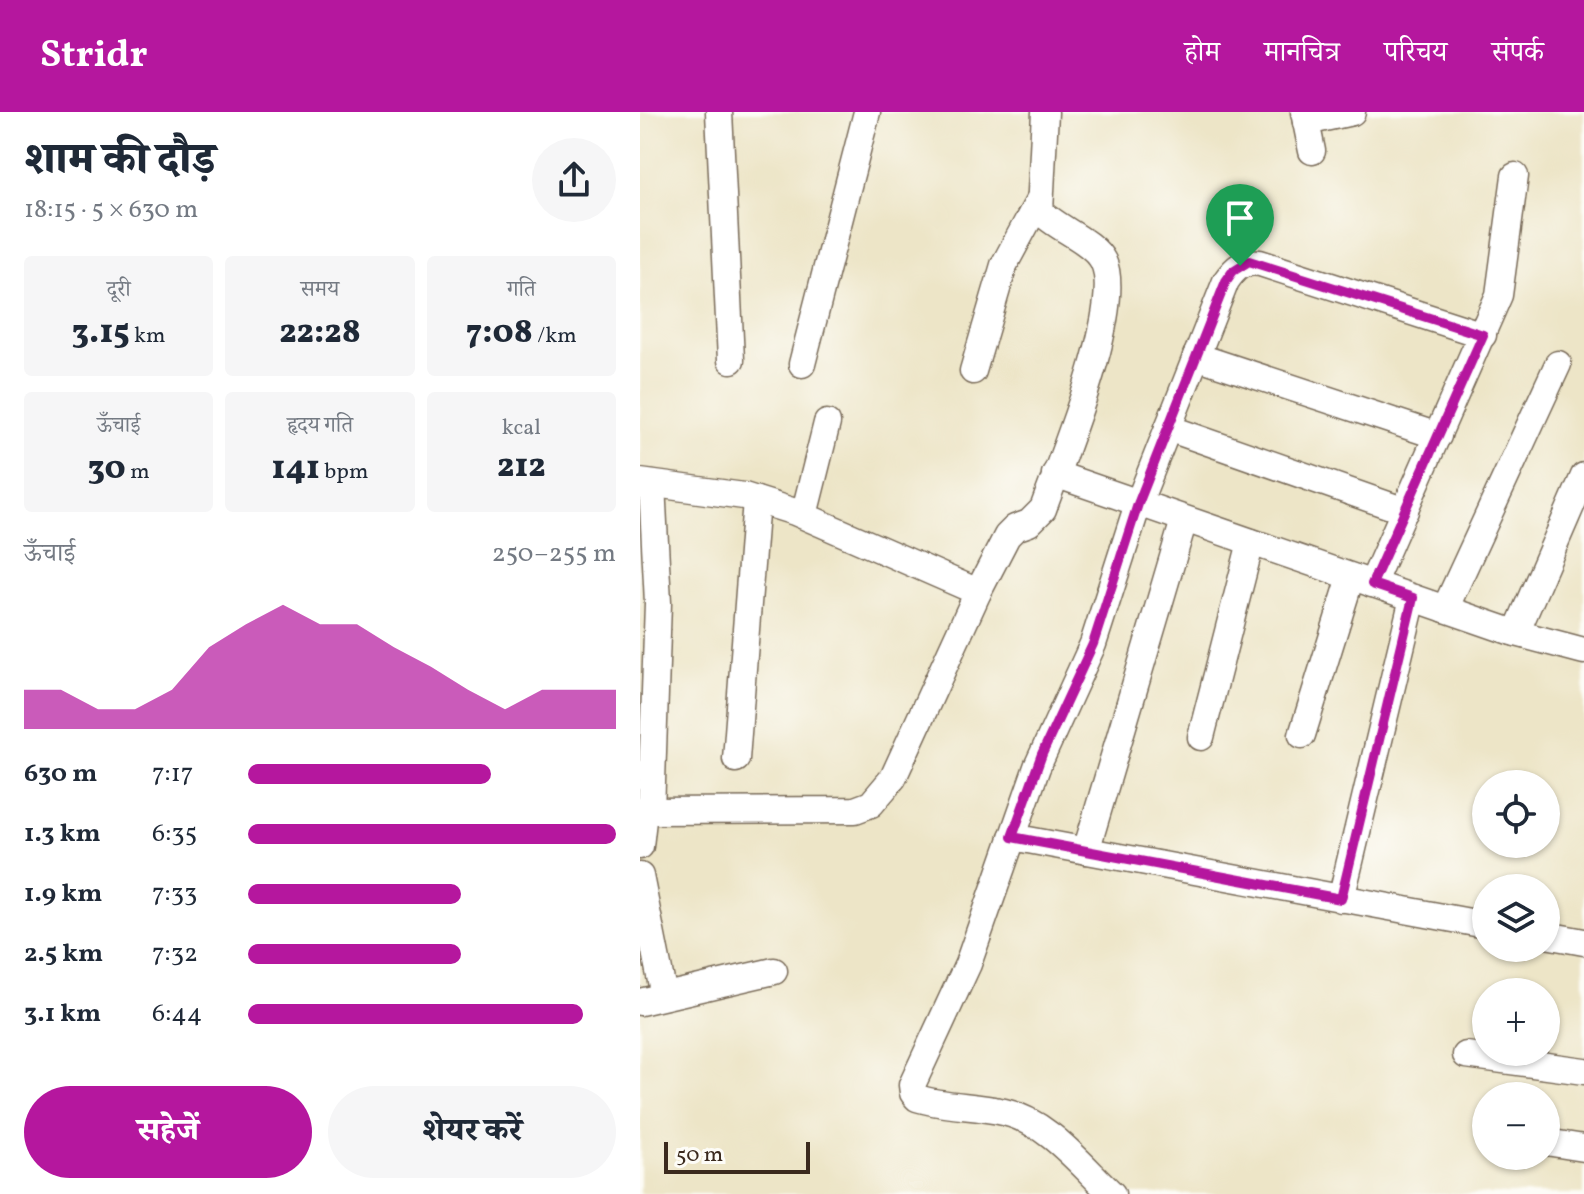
<!DOCTYPE html>
<html lang="hi">
<meta charset="utf-8">
<style>
body{margin:0;font-family:Vollkorn,"Noto Serif Devanagari",serif;background:#f6f6f7;color:#1f2937;height:100vh;display:flex;flex-direction:column;font-size:30px;white-space:nowrap}
*{box-sizing:border-box;margin:0}
p{font-size:26px;color:#747a83}
.icon{flex:none;width:44px;height:44px;fill:none;stroke:currentColor;stroke-width:2;stroke-linecap:round;stroke-linejoin:round}
.map{position:relative;flex:1;overflow:hidden}
.details{display:flex;flex-direction:column;background:#fff;width:640px}
.details>*{flex:none}
.tools{position:absolute;left:832px;top:658px;display:grid;gap:16px}
.tools a{display:grid;place-items:center;width:88px;height:88px;border-radius:50%;background:#fff;box-shadow:0 2px 6px #0004;font-size:40px}
.scale{position:absolute;left:24px;bottom:20px;width:146px;box-sizing:border-box;padding-left:8px;border:4px solid #3b2a1e;border-top:0;font-size:22px;line-height:28px;white-space:nowrap;color:#3b2a1e;-webkit-text-stroke:6px #fdfcf7;paint-order:stroke}
.pin{position:absolute;display:grid;place-items:center;width:68px;height:68px;color:#fff;margin:-82px -34px;border-radius:50% 50% 50% 0;rotate:-45deg;box-shadow:0 0 8px #0007}
.pin .icon{rotate:45deg}
.round{display:grid;place-items:center;flex:none;width:84px;height:84px;border-radius:42px;background:#f6f6f7}
.overview{display:flex;align-items:center;justify-content:space-between;height:136px;padding:0 24px}
h1{font-size:44px;font-weight:800;line-height:60px}
.figures{display:grid;grid-template-columns:repeat(3,1fr);gap:12px;height:136px;padding:8px 24px}
.figures div{display:grid;align-content:center;border-radius:8px;background:#f6f6f7;text-align:center}
.figures b{font-size:34px;font-weight:800}
.figures small{font-size:22px;font-weight:400}
.figures p{font-size:22px}
.chart{height:224px;padding:16px 24px}
.chart p{display:flex;justify-content:space-between}
.chart svg{width:100%;height:144px;margin-top:8px;fill:#b5179e;opacity:.7}
.button{display:flex;gap:16px;margin-top:auto;padding:16px 24px}
.button a{flex:1;height:92px;border-radius:48px;background:#b5179e;color:#fff;font-size:32px;font-weight:800;line-height:92px;text-align:center}
.button a+a{background:#f6f6f7;color:#1f2937}
ul{padding:0 24px;list-style:none;font-size:26px}
li{display:grid;grid-template-columns:128px 96px 1fr;align-items:center;height:60px}
li i{height:20px;border-radius:10px;background:#b5179e}
header{display:flex;align-items:center;gap:48px;box-sizing:border-box;height:112px;padding:0 40px;background:#b5179e;color:#fff}
header strong{font-size:38px}
nav{display:flex;gap:44px;margin-inline-start:auto;font-size:28px}
main{display:flex;flex:1;min-height:0}
.map>svg:first-child{display:block}
.lines{fill:none;stroke-linecap:round;stroke-linejoin:round}
.minor-casing{stroke:#796b59;stroke-width:29}
.minor{stroke:#fff;stroke-width:26}
.route-casing{stroke:#fff;stroke-width:16}
.route{stroke:#b5179e;stroke-width:10}
</style>
<header>
<strong>Stridr</strong>
<nav><a>होम</a><a>मानचित्र</a><a>परिचय</a><a>संपर्क</a></nav>
</header>
<main>
<section class="details">
<div class="overview"><div><h1>शाम की दौड़</h1><p>18:15 · 5 × 630 m</p></div><a class="round"><svg class="icon" aria-label="share" viewBox="0 0 24 24"><path d="M12 15V3M7 8l5-5 5 5M5 13v7h14v-7"/></svg></a></div>
<div class="figures">
<div><p>दूरी</p><b>3.15<small> km</small></b></div>
<div><p>समय</p><b>22:28</b></div>
<div><p>गति</p><b>7:08<small> /km</small></b></div>
</div>
<div class="figures">
<div><p>ऊँचाई</p><b>30<small> m</small></b></div>
<div><p>हृदय गति</p><b>141<small> bpm</small></b></div>
<div><p>kcal</p><b>212</b></div>
</div>
<div class="chart"><p><span>ऊँचाई</span>250–255 m</p>
<svg viewBox="0 0 160 44" preserveAspectRatio="none"><path d="M0 44V32L10 32L20 38L30 38L40 32L50 19L60 12L70 6L80 12L90 12L100 19L110 25L120 32L130 38L140 32L150 32L160 32V44z"/></svg>
</div>
<ul>
<li><b>630 m</b>7:17<i style="width:66%"></i></li>
<li><b>1.3 km</b>6:35<i style="width:100%"></i></li>
<li><b>1.9 km</b>7:33<i style="width:58%"></i></li>
<li><b>2.5 km</b>7:32<i style="width:58%"></i></li>
<li><b>3.1 km</b>6:44<i style="width:91%"></i></li>
</ul>
<div class="button"><a>सहेजें</a><a>शेयर करें</a></div>
</section>
<div class="map">
<svg width="944" height="1082" viewBox="0 0 944 1082">
<rect width="100%" height="100%" fill="#fdfcf7"/>
<filter id="ink" filterUnits="userSpaceOnUse"><feTurbulence type="fractalNoise" baseFrequency=".0125" numOctaves="2"/><feDisplacementMap in="SourceGraphic" scale="16" xChannelSelector="R" yChannelSelector="G"/><feConvolveMatrix kernelMatrix="1 2 1 2 8 2 1 2 1" color-interpolation-filters="sRGB"/></filter>
<filter id="wash" filterUnits="userSpaceOnUse"><feTurbulence type="fractalNoise" baseFrequency=".006" numOctaves="4" result="noise"/><feDisplacementMap in="SourceGraphic" scale="32" xChannelSelector="R" yChannelSelector="G"/><feGaussianBlur stdDeviation="1.8" result="paint"/><feColorMatrix in="noise" values="0 0 0 0 0 0 0 0 0 0 0 0 0 0 0 0 0 1.4 0 .05"/><feComposite in="paint" operator="in"/></filter>
<g filter="url(#wash)">
<rect width="100%" height="100%" fill="#ede5c7"/>
</g>
<g filter="url(#ink)">
<g class="lines">
<g class="minor-casing">
<g id="minor">
<path d="M79,0l12,248"/>
<path d="M664,0l8,39"/>
<path d="M666,10l46,-10"/>
<path d="M556,244l242,80"/>
<path d="M162,252l65,-252"/>
<path d="M333,259l31,-106 35,-65"/>
<path d="M528,316l237,83"/>
<path d="M415,362l457,158 72,19"/>
<path d="M0,370l104,14 51,16 183,80"/>
<path d="M164,403l23,-92"/>
<path d="M732,472l127,-289 16,-119"/>
<path d="M805,497l113,-245"/>
<path d="M876,521l68,-157"/>
<path d="M662,623l49,-158"/>
<path d="M561,625l50,-195"/>
<path d="M96,647l20,-259"/>
<path d="M0,699l215,-1 16,-6 22,-26 85,-186 29,-56 8,-8 14,-5 14,-14c18,-50 82,-203 60,-248 -10,-20 -47,-33 -63,-50l5,-99"/>
<path d="M11,699l7,-208 -6,-119"/>
<path d="M372,725l474,88"/>
<path d="M0,734l4,-35"/>
<path d="M446,739l98,-331"/>
<path d="M0,764l24,120"/>
<path d="M701,787l72,-301"/>
<path d="M906,823l38,7"/>
<path d="M0,890l134,-31"/>
<path d="M826,943l118,16"/>
<path d="M906,1030l38,6"/>
<path d="M472,1082c-32,-30 -64,-72 -108,-82 -29,-7 -59,-5 -87,-14l-4,-5 -1,-8 56,-121 69,-197 56,-123 45,-140 88,-223c9,-13 17,-21 34,-18l223,72"/>
</g>
</g>
<use href="#minor" class="minor"/>
</g>
</g>
<g class="lines" filter="url(#ink)">
<g class="route-casing">
<path id="route" d="M609,149l234,74 -111,249 41,14 -72,301 -329,-62 30,-83 51,-110 45,-140 88,-223 7,-10z"/>
</g>
<use href="#route" class="route"/>
</g>
</svg>
<div class="tools">
<a><svg class="icon" aria-label="locate" viewBox="0 0 24 24"><circle cx="12" cy="12" r="6"/><path d="M12 2v4M12 18v4M2 12h4M18 12h4"/></svg></a>
<a><svg class="icon" aria-label="layers" viewBox="0 0 24 24"><path d="M12 4l9 5-9 5-9-5zM3 14l9 5 9-5"/></svg></a>
<a>+</a>
<a>−</a>
</div>
<div class="scale">50 m</div>
<div class="pin" style="left:600px;top:154px;background:#1e9e55"><svg class="icon" aria-label="arrive" viewBox="0 0 24 24"><path d="M6 21V4h12l-3 4 3 4H6"/></svg></div>
</div>
</main>
